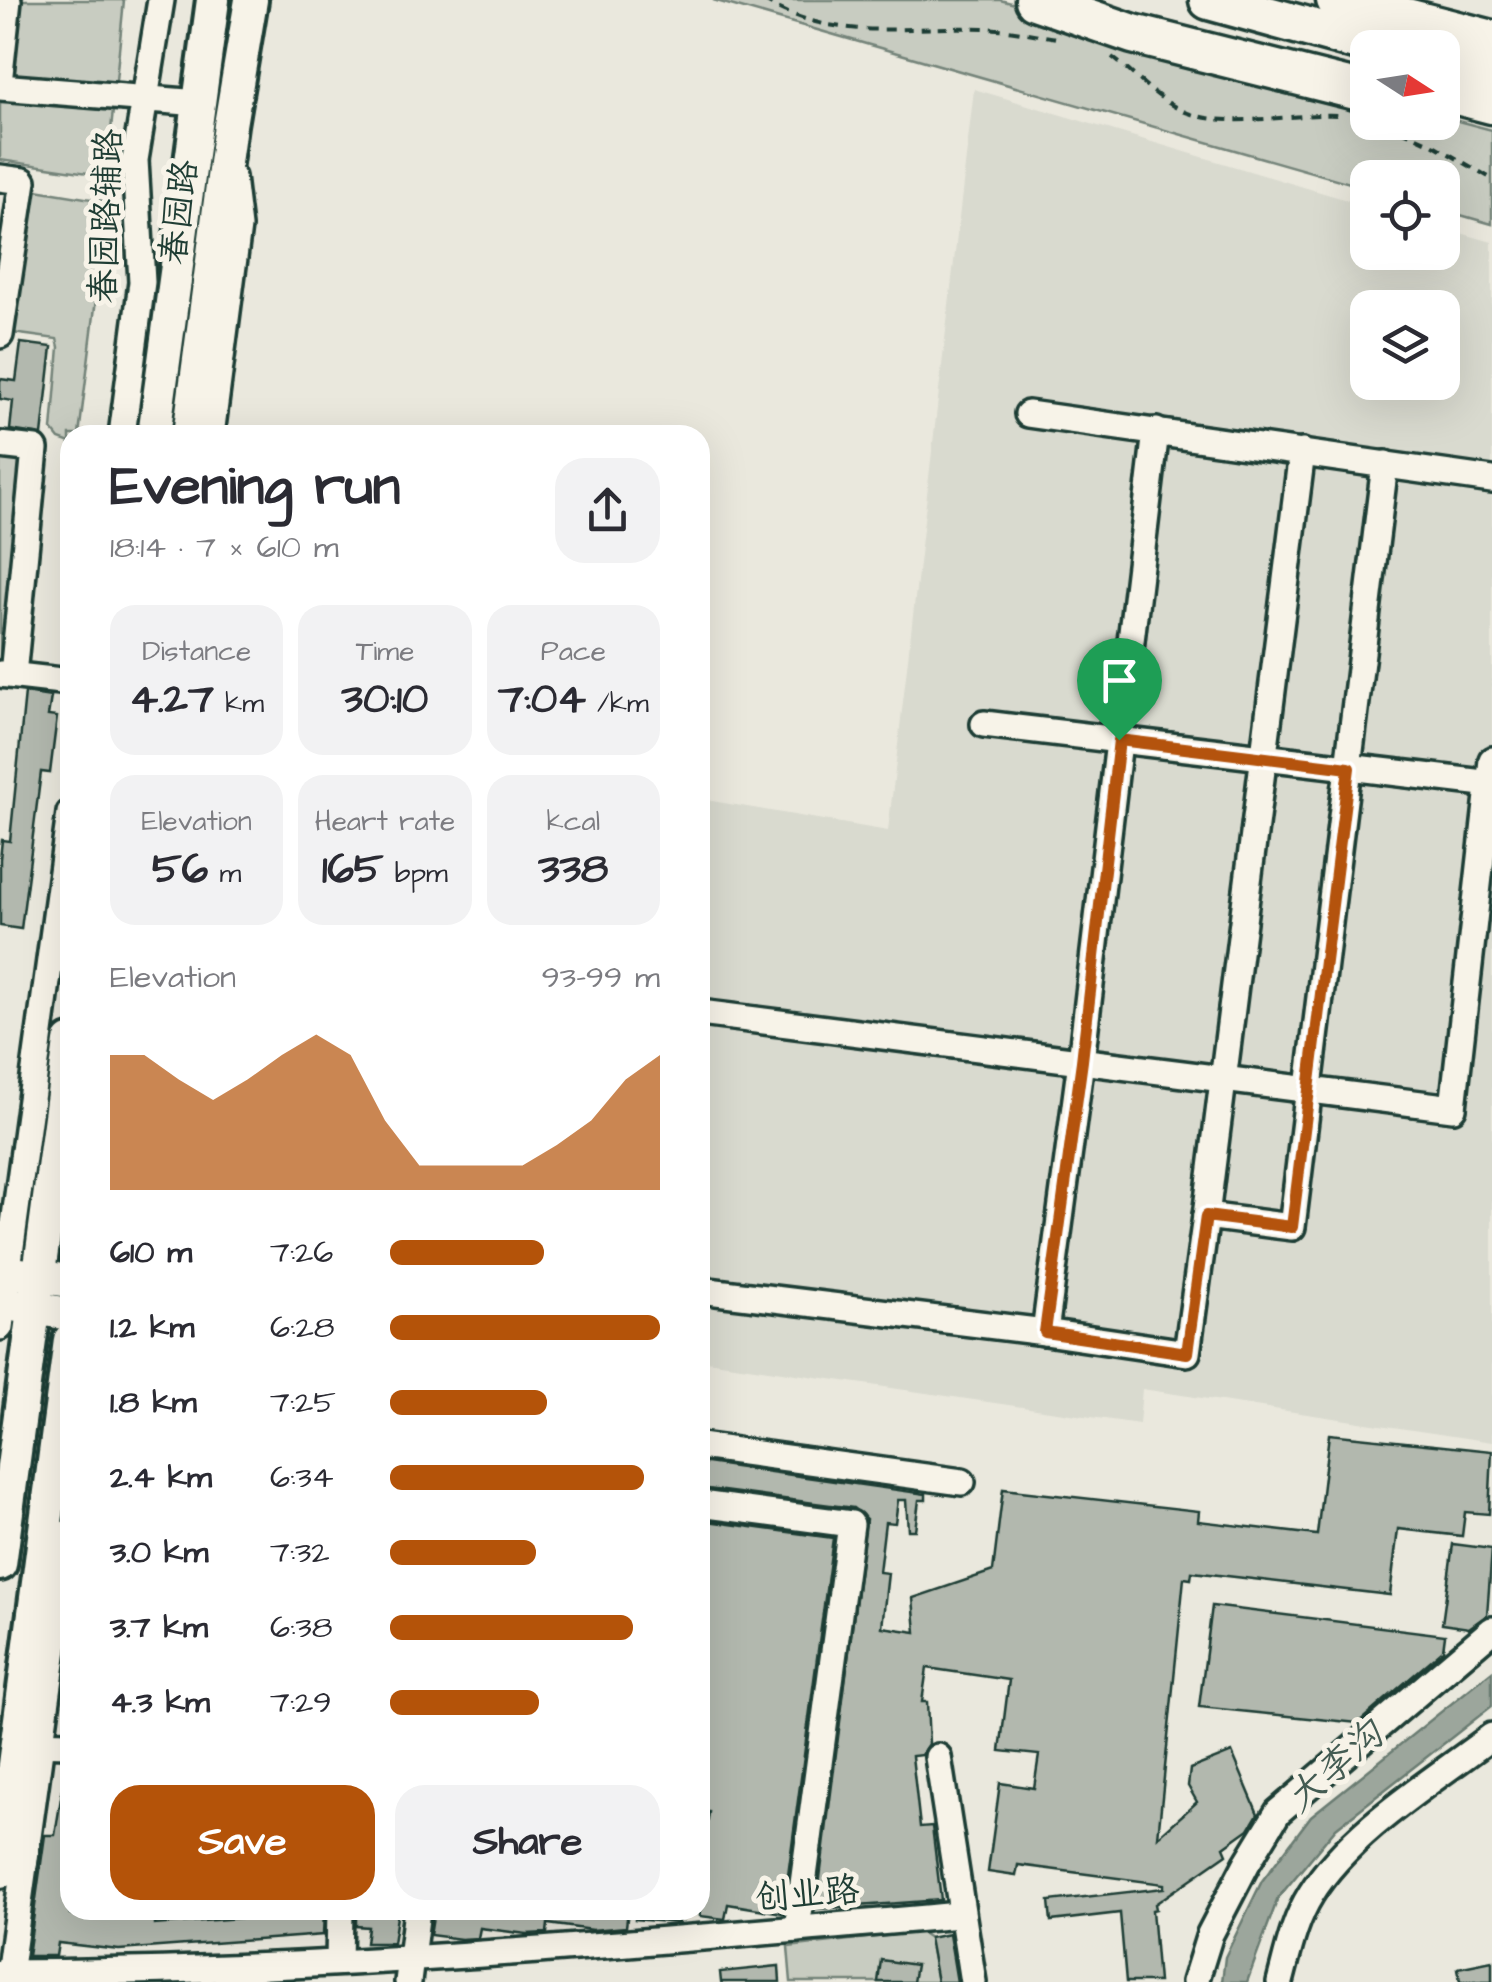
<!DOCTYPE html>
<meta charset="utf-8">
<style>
body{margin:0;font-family:"Architects Daughter","LXGW WenKai TC",sans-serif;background:#f2f2f3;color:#2b2b33;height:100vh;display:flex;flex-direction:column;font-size:38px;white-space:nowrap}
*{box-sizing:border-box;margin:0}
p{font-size:32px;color:#7c7c81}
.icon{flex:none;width:55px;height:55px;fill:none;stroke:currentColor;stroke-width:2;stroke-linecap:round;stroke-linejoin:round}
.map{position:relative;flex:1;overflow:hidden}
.side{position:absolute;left:60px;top:425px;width:650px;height:1495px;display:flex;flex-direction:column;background:#fff;border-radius:30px;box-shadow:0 10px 40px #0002}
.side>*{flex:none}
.needle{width:65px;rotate:102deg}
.tools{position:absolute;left:1350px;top:30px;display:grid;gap:20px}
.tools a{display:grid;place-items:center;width:110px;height:110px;border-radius:20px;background:#fff;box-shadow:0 10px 40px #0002;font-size:50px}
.pin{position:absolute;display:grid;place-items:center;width:85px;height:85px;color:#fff;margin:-102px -42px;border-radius:50% 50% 50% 0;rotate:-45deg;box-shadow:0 0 10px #0007}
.pin .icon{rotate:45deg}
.round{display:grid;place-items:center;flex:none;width:105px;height:105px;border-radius:30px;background:#f2f2f3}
.overview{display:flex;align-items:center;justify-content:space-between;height:170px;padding:0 50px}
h1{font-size:55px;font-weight:700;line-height:75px}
.stats{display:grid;grid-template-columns:repeat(3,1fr);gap:15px;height:170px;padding:10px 50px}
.stats div{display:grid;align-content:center;border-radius:25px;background:#f2f2f3;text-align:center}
.stats b{font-size:42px;font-weight:700}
.stats small{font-size:28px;font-weight:400}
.stats p{font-size:28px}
.chart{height:280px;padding:20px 50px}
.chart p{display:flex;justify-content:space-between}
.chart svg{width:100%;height:180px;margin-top:10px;fill:#b45309;opacity:.7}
.button{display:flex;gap:20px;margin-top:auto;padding:20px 50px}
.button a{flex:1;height:115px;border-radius:30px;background:#b45309;color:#fff;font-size:40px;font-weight:700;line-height:115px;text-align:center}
.button a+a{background:#f2f2f3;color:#2b2b33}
ul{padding:0 50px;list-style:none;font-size:32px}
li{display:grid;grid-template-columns:160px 120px 1fr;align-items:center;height:75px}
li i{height:25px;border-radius:12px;background:#b45309}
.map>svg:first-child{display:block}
.built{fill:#d9dacf;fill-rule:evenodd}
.green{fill:#c8ccc1;stroke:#74847a;stroke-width:2.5}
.water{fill:#9ca69c;stroke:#6a7c72;stroke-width:2.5}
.building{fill:#b2b8ae;stroke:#1f3d34;stroke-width:2.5}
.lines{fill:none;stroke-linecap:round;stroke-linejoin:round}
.minor-casing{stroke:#1f3d34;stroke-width:32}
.major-casing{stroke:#1f3d34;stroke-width:40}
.highway-casing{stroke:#1f3d34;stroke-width:45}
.path{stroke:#1f3d34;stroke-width:4;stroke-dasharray:10 8;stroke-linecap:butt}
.minor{stroke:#f7f3e8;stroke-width:25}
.major{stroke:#f7f3e8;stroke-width:32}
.highway{stroke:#f7f3e8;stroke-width:38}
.route-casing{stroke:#fff;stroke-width:20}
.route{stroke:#b45309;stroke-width:12}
.labels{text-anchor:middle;stroke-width:10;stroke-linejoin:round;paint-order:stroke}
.street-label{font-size:35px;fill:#1f3d34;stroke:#f7f3e8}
.water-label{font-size:38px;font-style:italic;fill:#445c53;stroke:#f7f3e8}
</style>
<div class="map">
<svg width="1492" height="1982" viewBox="0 0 1492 1982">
<rect width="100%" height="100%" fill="#eae8dd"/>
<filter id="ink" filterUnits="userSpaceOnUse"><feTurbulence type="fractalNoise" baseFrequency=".01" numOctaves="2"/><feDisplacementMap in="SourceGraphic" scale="20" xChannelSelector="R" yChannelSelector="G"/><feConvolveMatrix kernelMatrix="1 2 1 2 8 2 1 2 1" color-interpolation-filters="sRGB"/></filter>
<g filter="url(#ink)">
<path class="built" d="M974,89l393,117 1,46h74l1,-24 49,14v1200l-350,-53 -3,35 -439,-64v-561l188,32zM1368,308h74v74h-74z"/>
<g class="green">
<path d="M0,0h124l-17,170 -6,5 -101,-15z"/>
<path d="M713,0h287l367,97 1,25h74l1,-5 49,13v94l-49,-14 -1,-32h-74l-1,10z"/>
<path d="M36,190l68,11 3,10 -28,224h-9v8l-11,-4 -7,-9 7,-83 -2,-8 -44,-6 -3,-8 19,-128z"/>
<path d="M0,445l35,4 -35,225z"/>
<path d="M920,1932l9,6 8,44h-146l-3,-35z"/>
</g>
<path class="water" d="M1492,1671v35l-156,122 -58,70 -31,84h-25l3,-25 37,-76 49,-65z"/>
<g class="building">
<path d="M21,343l31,4 -10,88 -32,-5 3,-29 -13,-2v-20l16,2z"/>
<path d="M25,693l26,4 -3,19 9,1 -7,56 -9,-1 -20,157 -21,-3v-67l2,-19 8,1z"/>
<path d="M1329,1434l163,17 -3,63 -24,-2 -3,24 -64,-7 -8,66 -198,-23 -1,7 -7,-1 -26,259 39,-35 -9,-16 2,-17 42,-17 26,62 -9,15 -25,18 3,7 -72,50 1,5 -4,1 6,72h-32l-6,-69 -69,8 -2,-20 115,-13v-4l-146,-19 -2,11 -28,-4 12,-89 34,5 5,-33 -39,-4 9,-71 -82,-12 -5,34h5l2,42 -7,11 -10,1 8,71 12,-1 9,74 -125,9 50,-390 -13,-11 -153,-20v-26l226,32v6h-7l-4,30h-7l-2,-30h-8l-3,23 -10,-1 -6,50 9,1 -6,54 34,5 -3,-34 80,-27 10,-82 196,22 -1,10 119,14z"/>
<path d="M700,1520l133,18 -50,375 -55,-9 -3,15 -25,-3v-37l9,-67 -9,-1z"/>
<path d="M1453,1544l39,5 -5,66 -18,13 -27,-4z"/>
<path d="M1212,1606l233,29 -2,15 -85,73 -159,-16z"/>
<path d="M62,1792l8,1v121l60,4 1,-8h25l-1,15 169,-14 -1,24 -204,15 -61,-7 -2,13h-28l17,-121h10z"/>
<path d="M356,1910h42l-5,33h-27l2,-16 -12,-1z"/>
<path d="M434,1910h194l-2,17 -34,3 -44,-6 -1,9 -20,1 -47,-6 -2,10 -17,1 -31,-4z"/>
<path d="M636,1910h44l-2,13 -43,-4z"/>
<path d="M949,1934l8,48h-20l-8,-44z"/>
<path d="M881,1960l35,5 -3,17h-35z"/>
<path d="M1492,1961v21h-32l-2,-14z"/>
<path d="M779,1966l1,16h-59l-1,-10z"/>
</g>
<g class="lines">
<g class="minor-casing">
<g id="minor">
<path d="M0,74l8,-74"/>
<path d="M0,87l199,16"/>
<path d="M0,178l23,3 -23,154"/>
<path d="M1028,414l464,66"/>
<path d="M122,435l20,-153 -7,-122 26,-160"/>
<path d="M211,435l27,-208 -6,-50"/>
<path d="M0,445l35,4 -22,226"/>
<path d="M0,674l70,8"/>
<path d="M984,724l508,60"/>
<path d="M700,1013l753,95 39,-348"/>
<path d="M1206,1216l96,-764"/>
<path d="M700,1290l345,42 142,21 19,-137 86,11 93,-763"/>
<path d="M0,1327l70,-514"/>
<path d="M1045,1332l36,-271 75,-630"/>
<path d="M700,1446l262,36"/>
<path d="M700,1504l151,20 -54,405"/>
<path d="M25,1743l45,1"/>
<path d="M938,1757l35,225"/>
<path d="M339,1962l1,-52"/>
<path d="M0,1973c321,-1 641,-30 960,-58"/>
<path d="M8,1982l62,-450"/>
<path d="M408,1982l9,-72"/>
<path d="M1195,1982l15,-48 37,-71 31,-51 214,-182"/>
<path d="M1280,1982c8,-30 14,-61 31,-88 39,-63 122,-113 181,-158"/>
</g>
</g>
<g class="major-casing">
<g id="major">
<path d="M154,435l59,-435"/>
<path d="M189,435l41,-310 21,-125"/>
<path d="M0,1271l70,10"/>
<path d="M0,1303l70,11"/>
<path d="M0,1564l70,-522"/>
<path d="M0,1871l70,-531"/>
</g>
</g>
<g class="highway-casing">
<g id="highway">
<path d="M1035,0l98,34 235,59"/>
<path d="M1209,0l175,48"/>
<path d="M1336,0l156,40"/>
<path d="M1442,63l50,14"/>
<path d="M1442,91l50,13"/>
</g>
</g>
<g class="path">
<path d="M763,0c73,44 143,25 222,28 24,1 48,6 71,10"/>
<path d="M1112,57c24,18 47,45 76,56 43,16 105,0 150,2"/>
<path d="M1384,122l48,22 60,35"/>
</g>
<use href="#minor" class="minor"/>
<use href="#major" class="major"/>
<use href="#highway" class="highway"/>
</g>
</g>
<g class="lines" filter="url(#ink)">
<g class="route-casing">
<path id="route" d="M1119,740l230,28 -57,459 -86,-11 -19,137 -142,-21 37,-271z"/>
</g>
<use href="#route" class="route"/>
</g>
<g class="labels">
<g class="street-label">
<text transform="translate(178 212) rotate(-83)" y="12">春园路</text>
<text transform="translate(105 216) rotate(-88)" y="12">春园路辅路</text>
<text transform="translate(807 1893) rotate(-5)" y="12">创业路</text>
</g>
<g class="water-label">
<text transform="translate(1334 1766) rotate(-41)" y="13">大李沟</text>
</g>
</g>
</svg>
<div class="tools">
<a><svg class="needle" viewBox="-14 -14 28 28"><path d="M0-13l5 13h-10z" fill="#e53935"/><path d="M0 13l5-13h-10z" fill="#7c7c81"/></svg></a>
<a><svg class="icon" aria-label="locate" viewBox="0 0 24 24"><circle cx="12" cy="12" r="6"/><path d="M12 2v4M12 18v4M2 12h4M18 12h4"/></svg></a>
<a><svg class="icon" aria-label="layers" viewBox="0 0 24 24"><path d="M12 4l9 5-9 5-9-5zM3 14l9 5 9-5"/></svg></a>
</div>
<div class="pin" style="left:1119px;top:740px;background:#1e9e55"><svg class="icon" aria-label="arrive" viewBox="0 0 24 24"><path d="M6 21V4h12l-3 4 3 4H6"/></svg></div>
<section class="side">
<div class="overview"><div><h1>Evening run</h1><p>18:14 · 7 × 610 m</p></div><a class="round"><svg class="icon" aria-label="share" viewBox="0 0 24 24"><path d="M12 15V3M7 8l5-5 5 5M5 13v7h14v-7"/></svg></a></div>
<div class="stats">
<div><p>Distance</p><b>4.27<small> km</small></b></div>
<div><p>Time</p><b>30:10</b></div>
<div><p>Pace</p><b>7:04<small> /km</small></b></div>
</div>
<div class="stats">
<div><p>Elevation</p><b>56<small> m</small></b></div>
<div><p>Heart rate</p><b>165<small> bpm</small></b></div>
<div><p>kcal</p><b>338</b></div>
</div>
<div class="chart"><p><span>Elevation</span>93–99 m</p>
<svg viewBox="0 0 160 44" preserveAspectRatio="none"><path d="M0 44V11L10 11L20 17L30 22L40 17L50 11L60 6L70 11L80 27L90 38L100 38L110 38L120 38L130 33L140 27L150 17L160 11V44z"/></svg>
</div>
<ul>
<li><b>610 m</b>7:26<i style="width:57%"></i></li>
<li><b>1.2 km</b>6:28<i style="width:100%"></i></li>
<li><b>1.8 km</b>7:25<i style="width:58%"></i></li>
<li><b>2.4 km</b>6:34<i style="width:94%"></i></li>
<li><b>3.0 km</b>7:32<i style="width:54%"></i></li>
<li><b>3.7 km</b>6:38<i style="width:90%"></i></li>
<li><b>4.3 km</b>7:29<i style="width:55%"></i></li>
</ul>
<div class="button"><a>Save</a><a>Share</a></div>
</section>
</div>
